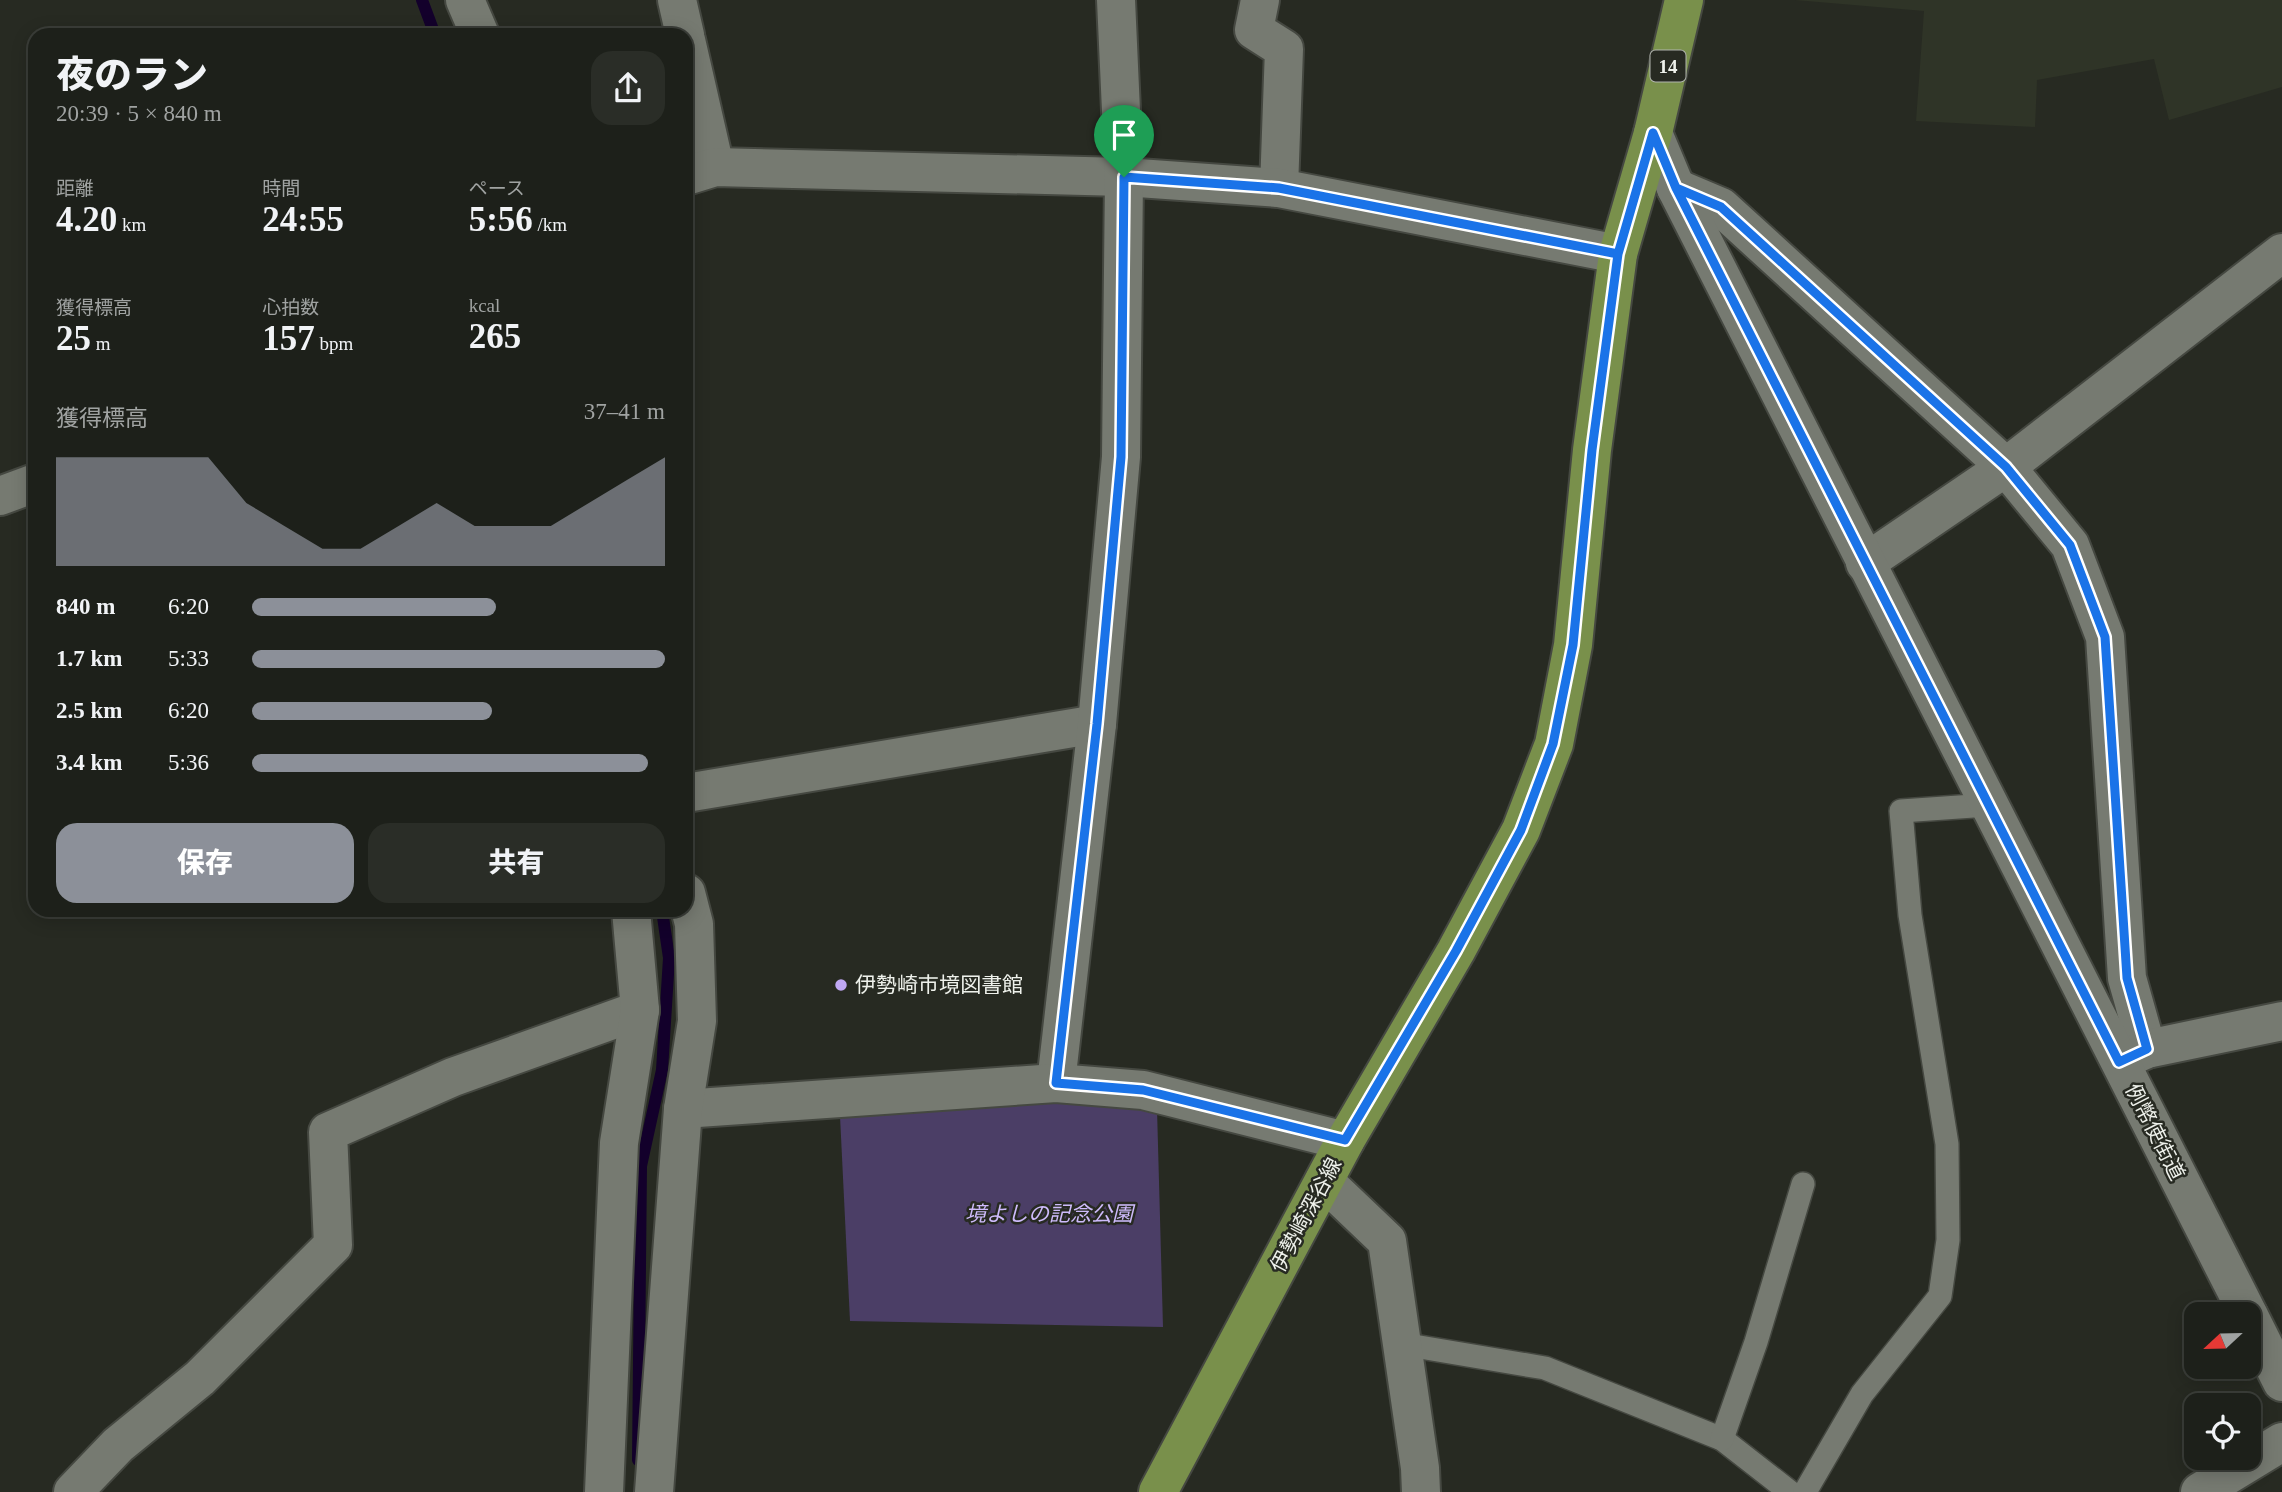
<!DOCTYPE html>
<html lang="ja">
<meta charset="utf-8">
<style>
body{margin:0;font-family:"Times New Roman","Noto Sans JP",serif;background:#2a2d27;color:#f1f3f6;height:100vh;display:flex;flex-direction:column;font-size:26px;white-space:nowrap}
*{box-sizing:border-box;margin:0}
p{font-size:23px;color:#a0a3a2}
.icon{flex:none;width:38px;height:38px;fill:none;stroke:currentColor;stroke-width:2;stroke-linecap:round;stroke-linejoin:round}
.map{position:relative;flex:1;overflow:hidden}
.panel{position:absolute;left:28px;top:28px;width:665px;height:889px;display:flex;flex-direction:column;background:#1d201a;border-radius:21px;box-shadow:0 4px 18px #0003,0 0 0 2px #3b3e39}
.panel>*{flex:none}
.needle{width:46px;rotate:248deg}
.fabs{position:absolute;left:2184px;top:1302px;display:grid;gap:14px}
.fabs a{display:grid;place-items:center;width:77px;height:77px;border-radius:14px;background:#1d201a;box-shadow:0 4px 18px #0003,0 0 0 2px #3b3e39;font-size:35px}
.pin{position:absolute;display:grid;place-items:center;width:60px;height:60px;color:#fff;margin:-72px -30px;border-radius:50% 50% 50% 0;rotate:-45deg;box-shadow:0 0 7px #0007}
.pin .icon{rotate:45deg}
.round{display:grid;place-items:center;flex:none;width:74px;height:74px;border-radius:21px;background:#2a2d27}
.summary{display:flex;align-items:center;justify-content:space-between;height:119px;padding:0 28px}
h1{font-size:38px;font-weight:800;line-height:52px}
.figures{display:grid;grid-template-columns:repeat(3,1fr);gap:10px;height:119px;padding:7px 28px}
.figures div{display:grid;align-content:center}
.figures b{font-size:35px;font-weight:800}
.figures small{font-size:19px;font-weight:400}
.figures p{font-size:19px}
.chart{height:196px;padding:14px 28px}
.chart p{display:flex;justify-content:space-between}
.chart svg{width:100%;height:126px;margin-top:7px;fill:#8c9099;opacity:.7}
.button{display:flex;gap:14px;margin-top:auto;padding:14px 28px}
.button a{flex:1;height:80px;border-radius:21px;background:#8c9099;color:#fff;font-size:28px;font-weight:800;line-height:80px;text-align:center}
.button a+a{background:#2a2d27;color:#f1f3f6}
ul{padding:0 28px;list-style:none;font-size:23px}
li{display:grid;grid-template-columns:112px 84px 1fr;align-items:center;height:52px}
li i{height:18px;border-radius:9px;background:#8c9099}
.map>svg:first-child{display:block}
.built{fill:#2f3427}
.green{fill:#4b3e66}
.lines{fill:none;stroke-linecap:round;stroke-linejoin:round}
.stream{stroke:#13002b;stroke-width:12}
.lane-casing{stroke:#454841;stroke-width:26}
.street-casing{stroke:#454841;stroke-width:42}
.secondary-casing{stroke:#454841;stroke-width:42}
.primary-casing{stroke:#454841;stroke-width:42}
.lane{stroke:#767a71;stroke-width:23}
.street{stroke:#767a71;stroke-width:38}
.secondary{stroke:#767a71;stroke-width:38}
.primary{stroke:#79904b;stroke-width:38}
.route-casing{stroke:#fff;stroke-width:14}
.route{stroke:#1a73e8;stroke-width:9}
.poi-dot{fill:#c0a8f4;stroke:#272a22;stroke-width:2.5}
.labels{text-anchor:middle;stroke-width:5;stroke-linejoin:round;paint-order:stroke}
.shield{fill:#272a22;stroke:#b2b5af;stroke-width:2}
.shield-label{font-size:19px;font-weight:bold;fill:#eef1eb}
.poi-label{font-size:21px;fill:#eef1eb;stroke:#272a22;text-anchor:start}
.street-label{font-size:21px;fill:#eef1eb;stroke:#272a22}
.park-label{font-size:21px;font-style:italic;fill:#cebbfb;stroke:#272a22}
</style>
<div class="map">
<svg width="2282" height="1492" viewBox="0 0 2282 1492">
<rect width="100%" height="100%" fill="#272a22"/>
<path class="built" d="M1795,0h487v87l-113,33 -15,-61 -117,21 -2,47 -119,-6 8,-110z"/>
<path class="green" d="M1076,1100l81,9 6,218 -313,-6 -10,-205z"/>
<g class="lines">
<g class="stream">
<path d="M422,0l13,35"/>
<path d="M638,1460l3,-294 21,-96 7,-112 -7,-48"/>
</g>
<g class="lane-casing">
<g id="lane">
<path d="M1402,1344l143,24 177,71 68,53"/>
<path d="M1722,1439l34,-97 47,-158"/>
<path d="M1805,1492l57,-98 78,-98 8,-56 -1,-96 -37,-229 -9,-104 87,-6"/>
</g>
</g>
<g class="street-casing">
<g id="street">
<path d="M465,0l15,35"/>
<path d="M677,0l8,35"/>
<path d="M1260,0l-6,30 30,19 -5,139"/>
<path d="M686,40l29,127"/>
<path d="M686,176l29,-9 409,10 155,11 339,66"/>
<path d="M1676,188l45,19 285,260 64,78 35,92 22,341 20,71"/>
<path d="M0,496l35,-13"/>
<path d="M1865,563l141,-96 276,-214"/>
<path d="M686,793l411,-69"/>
<path d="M2125,1059l22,-10 135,-28"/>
<path d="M1056,1083l41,-359 24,-267 3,-280 -8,-177"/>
<path d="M683,1109l373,-26 87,7 202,51"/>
<path d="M1324,1181l63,60 33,227 1,24"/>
<path d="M73,1492l45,-47 82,-67 133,-133 -5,-113 125,-55 187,-67"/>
<path d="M604,1492l15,-349 21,-133 -9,-100"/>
<path d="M654,1492l29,-383 14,-88 -3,-97 -8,-31"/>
<path d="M2200,1492l82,-50"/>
</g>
</g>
<g class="secondary-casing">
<g id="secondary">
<path d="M1653,133l23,55 572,1126"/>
<path d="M2249,1316l33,66"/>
</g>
</g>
<g class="primary-casing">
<path id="primary" d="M1158,1492l187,-351 111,-190 65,-121 33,-86 19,-99 19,-195 26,-196 35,-121 31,-133"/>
</g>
<use href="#lane" class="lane"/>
<use href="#street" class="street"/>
<use href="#secondary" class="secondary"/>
<use href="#primary" class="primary"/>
</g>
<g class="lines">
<g class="route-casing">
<path id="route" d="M1124,177l-3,280 -24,267 -41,359 87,7 202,50 111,-189 65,-121 32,-86 20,-99 19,-195 26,-196 35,-121 23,55 45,19 285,260 64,78 35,92 22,341 20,71 -28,13 -443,-874 -23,-55 -35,121 -339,-66 -155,-11"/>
</g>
<use href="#route" class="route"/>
</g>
<circle class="poi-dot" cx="841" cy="985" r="7"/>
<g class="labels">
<rect class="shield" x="1650.5" y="50.5" width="35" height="31" rx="5"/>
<g class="shield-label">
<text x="1668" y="73">14</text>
</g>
<g class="poi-label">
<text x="855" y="992">伊勢崎市境図書館</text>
</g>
<g class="street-label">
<text transform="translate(2155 1132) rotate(63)" y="7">例幣使街道</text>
<text transform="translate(1306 1215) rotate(-62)" y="7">伊勢崎深谷線</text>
</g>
<g class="park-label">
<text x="1049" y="1221">境よしの記念公園</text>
</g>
</g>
</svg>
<div class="fabs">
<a><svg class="needle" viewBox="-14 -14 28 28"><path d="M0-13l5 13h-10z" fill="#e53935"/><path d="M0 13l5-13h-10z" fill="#a0a3a2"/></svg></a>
<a><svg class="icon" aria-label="locate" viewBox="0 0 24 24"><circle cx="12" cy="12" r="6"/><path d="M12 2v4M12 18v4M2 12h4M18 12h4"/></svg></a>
</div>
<div class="pin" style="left:1124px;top:177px;background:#1e9e55"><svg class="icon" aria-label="arrive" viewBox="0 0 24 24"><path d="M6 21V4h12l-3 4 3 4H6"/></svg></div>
<section class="panel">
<div class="summary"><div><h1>夜のラン</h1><p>20:39 · 5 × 840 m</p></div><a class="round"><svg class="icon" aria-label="share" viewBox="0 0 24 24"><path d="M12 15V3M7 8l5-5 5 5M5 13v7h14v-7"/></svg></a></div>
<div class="figures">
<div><p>距離</p><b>4.20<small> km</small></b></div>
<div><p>時間</p><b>24:55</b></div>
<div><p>ペース</p><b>5:56<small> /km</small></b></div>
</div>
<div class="figures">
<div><p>獲得標高</p><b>25<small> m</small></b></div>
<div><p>心拍数</p><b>157<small> bpm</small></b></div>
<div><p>kcal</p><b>265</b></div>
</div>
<div class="chart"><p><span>獲得標高</span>37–41 m</p>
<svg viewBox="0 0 160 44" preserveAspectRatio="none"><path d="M0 44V6L10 6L20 6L30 6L40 6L50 22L60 30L70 38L80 38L90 30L100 22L110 30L120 30L130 30L140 22L150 14L160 6V44z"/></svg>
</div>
<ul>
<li><b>840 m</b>6:20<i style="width:59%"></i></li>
<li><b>1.7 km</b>5:33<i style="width:100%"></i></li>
<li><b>2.5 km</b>6:20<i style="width:58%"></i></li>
<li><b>3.4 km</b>5:36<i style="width:96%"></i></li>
</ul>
<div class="button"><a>保存</a><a>共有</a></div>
</section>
</div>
